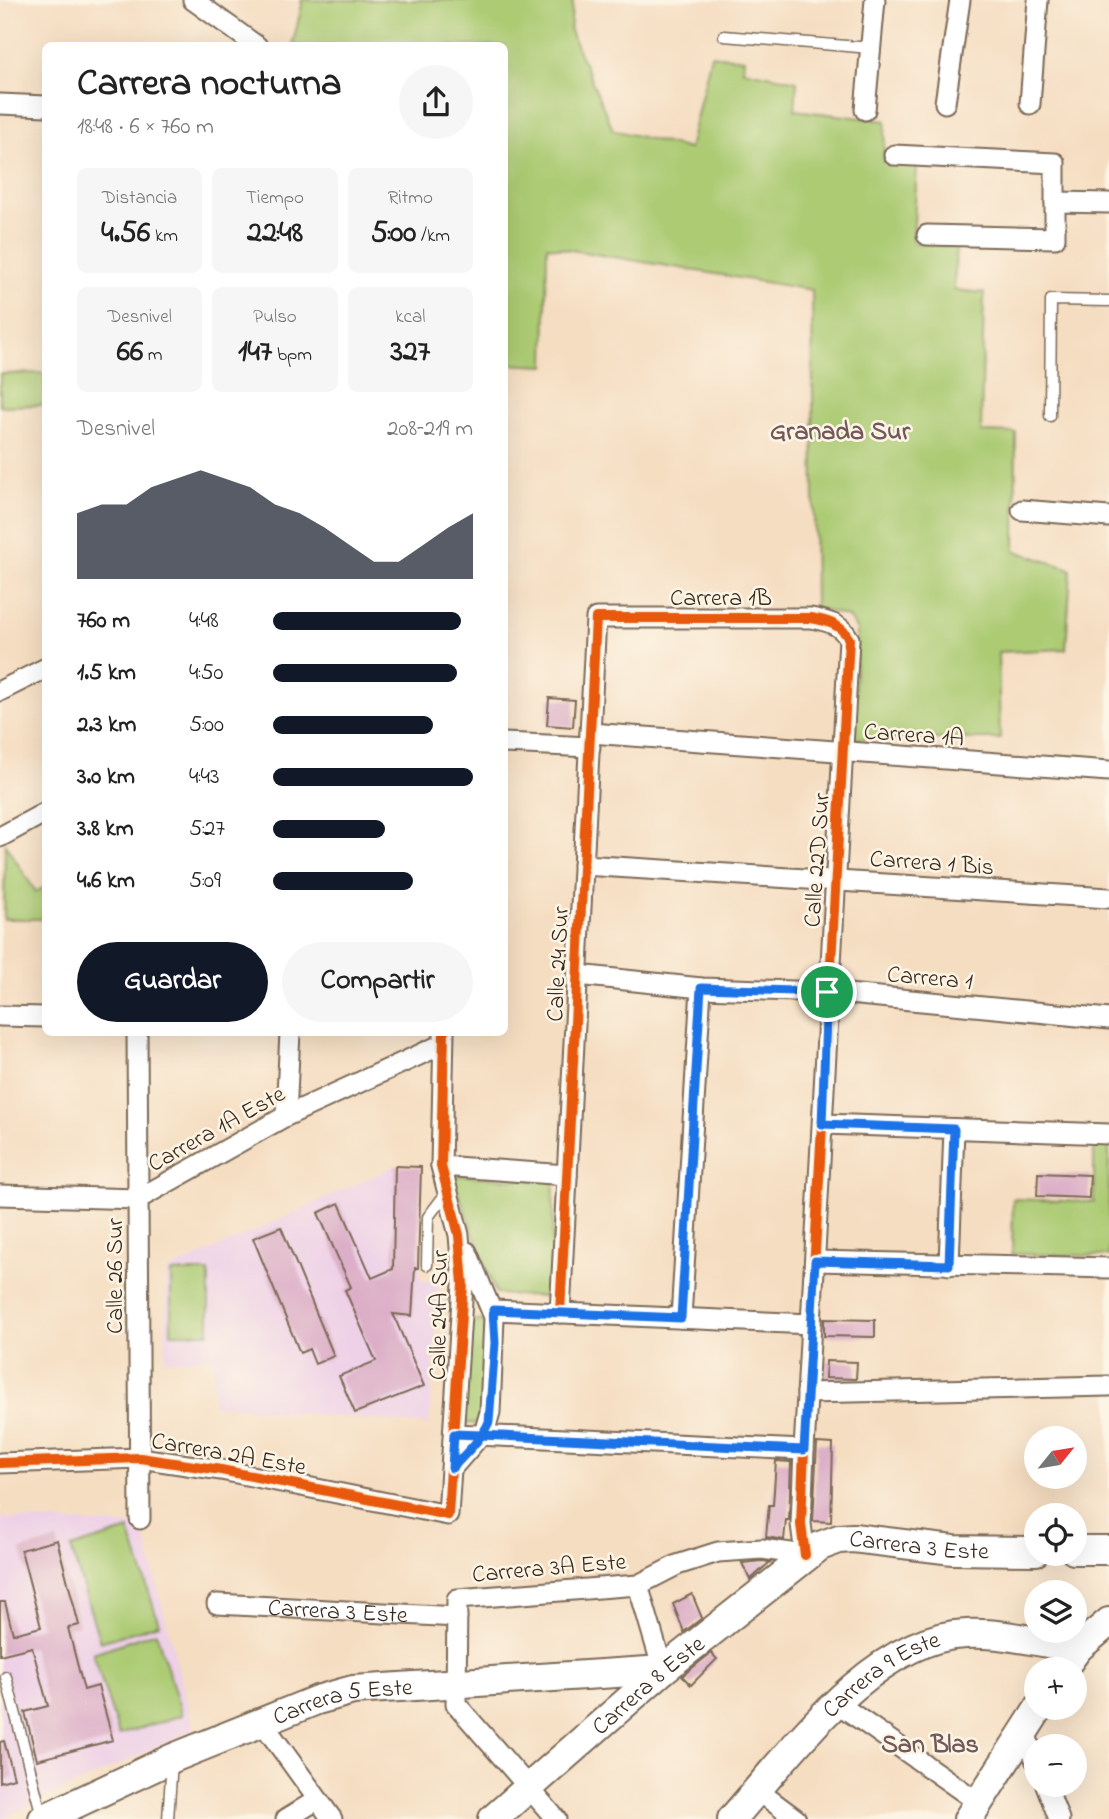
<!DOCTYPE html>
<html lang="es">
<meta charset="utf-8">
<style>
body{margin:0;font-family:"Indie Flower",sans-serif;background:#f6f6f6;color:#222;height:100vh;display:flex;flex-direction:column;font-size:26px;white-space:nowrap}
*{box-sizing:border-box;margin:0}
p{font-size:23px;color:#767676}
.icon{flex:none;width:38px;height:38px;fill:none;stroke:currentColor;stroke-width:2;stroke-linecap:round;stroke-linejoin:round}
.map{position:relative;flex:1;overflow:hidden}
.drawer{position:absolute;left:42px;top:42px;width:466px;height:994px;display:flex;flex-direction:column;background:#fff;border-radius:10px;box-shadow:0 7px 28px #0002}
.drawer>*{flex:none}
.needle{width:46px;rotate:60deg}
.tools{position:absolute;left:1024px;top:1426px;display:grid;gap:14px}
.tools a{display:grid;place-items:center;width:63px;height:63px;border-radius:50%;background:#fff;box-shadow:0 7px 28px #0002;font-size:35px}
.pin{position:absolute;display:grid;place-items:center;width:60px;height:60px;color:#fff;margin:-30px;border:4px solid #fff;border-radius:50%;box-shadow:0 2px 7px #0007}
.round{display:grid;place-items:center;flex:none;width:74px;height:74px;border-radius:37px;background:#f6f6f6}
.headline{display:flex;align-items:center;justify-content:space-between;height:119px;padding:0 35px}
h1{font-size:38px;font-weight:700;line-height:52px}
.stats{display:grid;grid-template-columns:repeat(3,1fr);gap:10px;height:119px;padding:7px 35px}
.stats div{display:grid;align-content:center;border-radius:10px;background:#f6f6f6;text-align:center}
.stats b{font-size:30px;font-weight:700}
.stats small{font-size:19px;font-weight:400}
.stats p{font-size:19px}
.chart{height:196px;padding:14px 35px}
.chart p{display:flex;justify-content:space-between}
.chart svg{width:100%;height:126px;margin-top:7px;fill:#111827;opacity:.7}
.cta{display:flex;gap:14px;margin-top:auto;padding:14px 35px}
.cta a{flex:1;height:80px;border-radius:42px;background:#111827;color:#fff;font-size:28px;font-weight:700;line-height:80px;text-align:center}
.cta a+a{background:#f6f6f6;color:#222}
ul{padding:0 35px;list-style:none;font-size:23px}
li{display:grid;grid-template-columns:112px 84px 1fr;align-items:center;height:52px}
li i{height:18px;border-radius:9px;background:#111827}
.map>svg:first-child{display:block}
.built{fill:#eed0e7}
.green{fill:#accb73;stroke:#747a48;stroke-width:2}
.building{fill:#dcaec7}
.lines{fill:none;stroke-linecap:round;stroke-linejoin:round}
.lane-casing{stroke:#7c6957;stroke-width:13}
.street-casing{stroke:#7c6957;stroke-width:23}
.secondary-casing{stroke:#7c6957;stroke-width:32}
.lane{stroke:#fff;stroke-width:10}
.street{stroke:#fff;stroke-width:19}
.secondary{stroke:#fff;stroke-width:28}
.cycleway-casing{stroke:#fcf5e5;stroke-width:15}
.cycleway{stroke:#e8590c;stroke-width:10}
.route-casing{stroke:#fff;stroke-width:14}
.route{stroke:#1a73e8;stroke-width:9}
.labels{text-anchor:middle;stroke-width:5;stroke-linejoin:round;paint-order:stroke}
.street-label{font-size:24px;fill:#3b2a1e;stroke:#fcf5e5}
.neighbourhood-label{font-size:26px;font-weight:bold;fill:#735859;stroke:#fcf5e5}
</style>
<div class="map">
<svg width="1109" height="1819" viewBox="0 0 1109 1819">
<rect width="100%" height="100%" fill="#fcf5e5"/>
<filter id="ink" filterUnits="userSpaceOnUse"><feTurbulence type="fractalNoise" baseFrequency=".0143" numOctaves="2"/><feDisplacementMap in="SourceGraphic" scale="14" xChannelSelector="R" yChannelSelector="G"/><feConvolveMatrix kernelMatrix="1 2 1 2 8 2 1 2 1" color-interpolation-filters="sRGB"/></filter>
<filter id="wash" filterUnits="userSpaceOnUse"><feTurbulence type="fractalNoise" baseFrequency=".00686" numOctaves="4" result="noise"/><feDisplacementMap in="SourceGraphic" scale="28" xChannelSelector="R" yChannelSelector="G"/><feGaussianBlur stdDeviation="1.57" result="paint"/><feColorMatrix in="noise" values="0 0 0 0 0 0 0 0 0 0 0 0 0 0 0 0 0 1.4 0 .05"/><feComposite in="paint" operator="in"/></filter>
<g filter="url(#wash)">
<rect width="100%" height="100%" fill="#f5ddc1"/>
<g class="built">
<path d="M395,1166l26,1 -1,114h19l-10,144 -216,-20v-48l-48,4 2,-90z"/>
<path d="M0,1518l142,8 52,204 -194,89z"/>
</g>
<g class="green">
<path d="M301,0h272l-3,31 43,99 76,19 22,-94 33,4 -1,11 54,11 -2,29 91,11 -3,39 34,4 -4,79 43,3 -2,44 30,3 -3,139 35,1 -1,118 56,18 -5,80 -68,3 2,87h-147l4,-109 -9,-13 -33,-10 -3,-317 -265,-44 -2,120 -41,-2 3,-133 -3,-18v-167h-208l-3,-3 9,-38z"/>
<path d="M45,373v32l-45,1v-32z"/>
<path d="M5,844l31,48 9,-5 1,32h-42z"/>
<path d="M1094,1143h15v113l-97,-2 1,-55 81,3z"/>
<path d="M452,1175l102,7 -3,115 -55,-3z"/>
<rect x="171" y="1272" width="38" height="61"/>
<path d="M468,1320l18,1 -5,103 -18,-1z"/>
<path d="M129,1530l30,94 -59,18 -29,-94z"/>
<path d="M156,1632l26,83 -63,20 -26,-82z"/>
</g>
<g id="blocks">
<g class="building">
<path d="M549,698l26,2 -2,27 -26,-2z"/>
<path d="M395,1166l26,1 -3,101h-3l-3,48 -19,-2 31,72 -69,27 -16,-37 37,-15 -31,-71 6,-3 -33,-74 21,-10 33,75 21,-9z"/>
<path d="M1038,1173l52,2 -1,23 -52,-2z"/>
<path d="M281,1227l53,129 -19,8 -6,-15 -9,4 -47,-115z"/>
<path d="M824,1319l51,1v17l-51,-1z"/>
<path d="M826,1361l31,1 -1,17 -31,-1z"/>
<path d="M817,1443l16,1 -2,78 -18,-1z"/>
<path d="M776,1461l15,1 -2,58h-3l-2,20 -18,-3 3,-32h4z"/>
<path d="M57,1540l22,85 -11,3 16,62 14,-4 15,54 -76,20 -12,-48 23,-6 -16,-59 -32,8v-53h5l8,32 28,-7 -20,-77z"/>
<path d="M770,1562l-20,18 -8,-17 20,-2z"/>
<path d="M692,1594l10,24 -18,14 -11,-28z"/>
<path d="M711,1653l6,6 -26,26 -9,-9z"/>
<path d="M4,1741l10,37 -14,4v-40z"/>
</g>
</g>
</g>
<g filter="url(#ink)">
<use href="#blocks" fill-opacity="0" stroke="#7c6957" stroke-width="2"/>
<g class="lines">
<g class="lane-casing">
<g id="lane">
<path d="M724,36l147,12"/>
<path d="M1050,416l1,-116 58,1"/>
<path d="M427,1265l1,-48 19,-25"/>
<path d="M6,1677l36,139"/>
<path d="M168,1819l4,-57"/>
</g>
</g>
<g class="street-casing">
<g id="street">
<path d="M193,0l64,46"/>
<path d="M945,103l15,-103"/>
<path d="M0,104l46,2"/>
<path d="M1030,104l8,-104"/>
<path d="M865,110l10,-110"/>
<path d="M894,155l161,8v75l-128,-3"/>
<path d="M1055,202l54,1"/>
<path d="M1022,510l87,7"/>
<path d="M0,691l46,-23"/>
<path d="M590,733l519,38"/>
<path d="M504,743l86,4"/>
<path d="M0,837l46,-25"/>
<path d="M583,865l526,33"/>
<path d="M578,975l123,13 126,4 282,27"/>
<path d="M0,1016l46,1"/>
<path d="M137,1032l3,487"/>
<path d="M286,1116l4,-84"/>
<path d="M823,1124l286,10"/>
<path d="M441,1166l126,9"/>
<path d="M0,1195l138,4 148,-83 157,-72"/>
<path d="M815,1261l294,7"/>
<path d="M949,1265l5,-136"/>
<path d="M493,1310l318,14"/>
<path d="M681,1318l20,-330"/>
<path d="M807,1393l302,-7"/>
<path d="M455,1434l349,16"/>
<path d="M0,1463l140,-5 81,12 227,45 15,-231 -4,-49 -18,-69 3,-134"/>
<path d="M452,1468l33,-38 5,-18 4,-95 -27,-65"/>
<path d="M638,1585l25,85"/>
<path id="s1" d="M217,1604l240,13"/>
<path d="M837,1703l141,99"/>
<path d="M262,1722l70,97"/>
<path d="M1024,1731l12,30"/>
<path d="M1046,1785l13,34"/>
<path d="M757,1790l39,29"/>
<path d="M286,1819l31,-19"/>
<path d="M556,1819l-100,-115 1,-105 181,-14 39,-20 41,-13 44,-3 43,6 -4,-31 3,-74 45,-811c-8,-15 -22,-18 -38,-21h-215l-36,695"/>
</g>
</g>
<g class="secondary-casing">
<g id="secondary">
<path d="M1074,1550h35"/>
<path d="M1062,1670l16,-22 31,-26"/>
<path id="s2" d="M43,1819l130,-61 144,-58 36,-10 310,-20"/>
<path id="s3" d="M493,1819l170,-149 157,-124 19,-7 14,-1 100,12 83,1"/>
<path id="s4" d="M732,1819c57,-64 141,-182 234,-185 36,-2 76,9 112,14"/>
<path d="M968,1819l71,-111"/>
</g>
</g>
<use href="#lane" class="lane"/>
<use href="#street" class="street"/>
<use href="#secondary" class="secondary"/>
<g class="cycleway-casing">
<g id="cycleway">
<path d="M560,1313l36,-695h215c16,3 30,6 38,21l-45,811 -3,74 4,31"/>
<path d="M0,1463l140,-5 81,12 227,45 15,-231 -4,-49 -18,-69 3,-134"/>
</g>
</g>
<use href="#cycleway" class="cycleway"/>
</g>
</g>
<g class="lines" filter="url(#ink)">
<g class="route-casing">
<path id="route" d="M827,992l-126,-4 -20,330 -188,-8 2,33 -6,79c-8,18 -24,32 -37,46l2,-34 27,1 323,15 11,-189 134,4 5,-136 -132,-5 5,-132"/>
</g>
<use href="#route" class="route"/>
</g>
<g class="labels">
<g class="street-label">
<text x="721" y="605">Carrera 1B</text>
<text transform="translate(914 734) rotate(4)" y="8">Carrera 1A</text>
<text transform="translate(816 860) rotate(-86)" y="8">Calle 22D Sur</text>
<text transform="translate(932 862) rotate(4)" y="8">Carrera 1 Bis</text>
<text transform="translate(557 964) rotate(-87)" y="8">Calle 24 Sur</text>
<text transform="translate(930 977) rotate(5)" y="8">Carrera 1</text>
<text transform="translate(216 1128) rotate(-29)" y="8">Carrera 1A Este</text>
<text transform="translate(114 1276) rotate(-90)" y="8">Calle 26 Sur</text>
<text transform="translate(438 1315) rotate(-89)" y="8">Calle 24A Sur</text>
<text transform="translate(229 1453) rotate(10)" y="8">Carrera 2A Este</text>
<text dy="8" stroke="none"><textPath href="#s3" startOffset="527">Carrera 3 Este</textPath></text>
<text transform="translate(549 1567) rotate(-5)" y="8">Carrera 3A Este</text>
<text dy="8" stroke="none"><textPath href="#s1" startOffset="121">Carrera 3 Este</textPath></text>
<text dy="8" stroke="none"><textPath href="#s4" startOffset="210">Carrera 9 Este</textPath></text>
<text dy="8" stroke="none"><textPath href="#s3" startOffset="205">Carrera 8 Este</textPath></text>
<text dy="8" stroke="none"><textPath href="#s2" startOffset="324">Carrera 5 Este</textPath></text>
</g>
<g class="neighbourhood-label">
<text x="840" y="439">Granada Sur</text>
<text x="930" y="1752">San Blas</text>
</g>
</g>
</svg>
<div class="tools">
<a><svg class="needle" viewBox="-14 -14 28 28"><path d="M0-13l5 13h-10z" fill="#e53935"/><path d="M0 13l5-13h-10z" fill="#767676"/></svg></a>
<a><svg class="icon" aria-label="locate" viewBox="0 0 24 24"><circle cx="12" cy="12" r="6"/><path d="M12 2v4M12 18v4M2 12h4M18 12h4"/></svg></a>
<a><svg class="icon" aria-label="layers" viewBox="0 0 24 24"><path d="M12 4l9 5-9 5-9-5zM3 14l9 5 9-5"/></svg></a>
<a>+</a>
<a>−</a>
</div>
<div class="pin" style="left:827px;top:992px;background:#1e9e55"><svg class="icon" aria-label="arrive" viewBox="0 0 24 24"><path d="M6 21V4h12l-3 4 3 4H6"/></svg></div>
<section class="drawer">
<div class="headline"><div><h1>Carrera nocturna</h1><p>18:48 · 6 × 760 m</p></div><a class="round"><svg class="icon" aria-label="share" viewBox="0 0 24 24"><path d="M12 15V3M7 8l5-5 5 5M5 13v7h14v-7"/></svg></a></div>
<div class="stats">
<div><p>Distancia</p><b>4.56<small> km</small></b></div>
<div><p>Tiempo</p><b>22:48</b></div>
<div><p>Ritmo</p><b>5:00<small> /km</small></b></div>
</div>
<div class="stats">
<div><p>Desnivel</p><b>66<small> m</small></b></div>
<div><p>Pulso</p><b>147<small> bpm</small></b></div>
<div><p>kcal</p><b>327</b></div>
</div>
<div class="chart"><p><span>Desnivel</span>208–219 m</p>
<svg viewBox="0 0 160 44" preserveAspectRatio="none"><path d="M0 44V21L10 18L20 18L30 12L40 9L50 6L60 9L70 12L80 18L90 21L100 26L110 32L120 38L130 38L140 32L150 26L160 21V44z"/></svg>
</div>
<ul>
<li><b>760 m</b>4:48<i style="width:94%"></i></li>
<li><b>1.5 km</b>4:50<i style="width:92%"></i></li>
<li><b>2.3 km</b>5:00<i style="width:80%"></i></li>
<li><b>3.0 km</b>4:43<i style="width:100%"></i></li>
<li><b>3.8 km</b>5:27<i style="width:56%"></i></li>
<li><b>4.6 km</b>5:09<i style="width:70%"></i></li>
</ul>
<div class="cta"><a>Guardar</a><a>Compartir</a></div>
</section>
</div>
